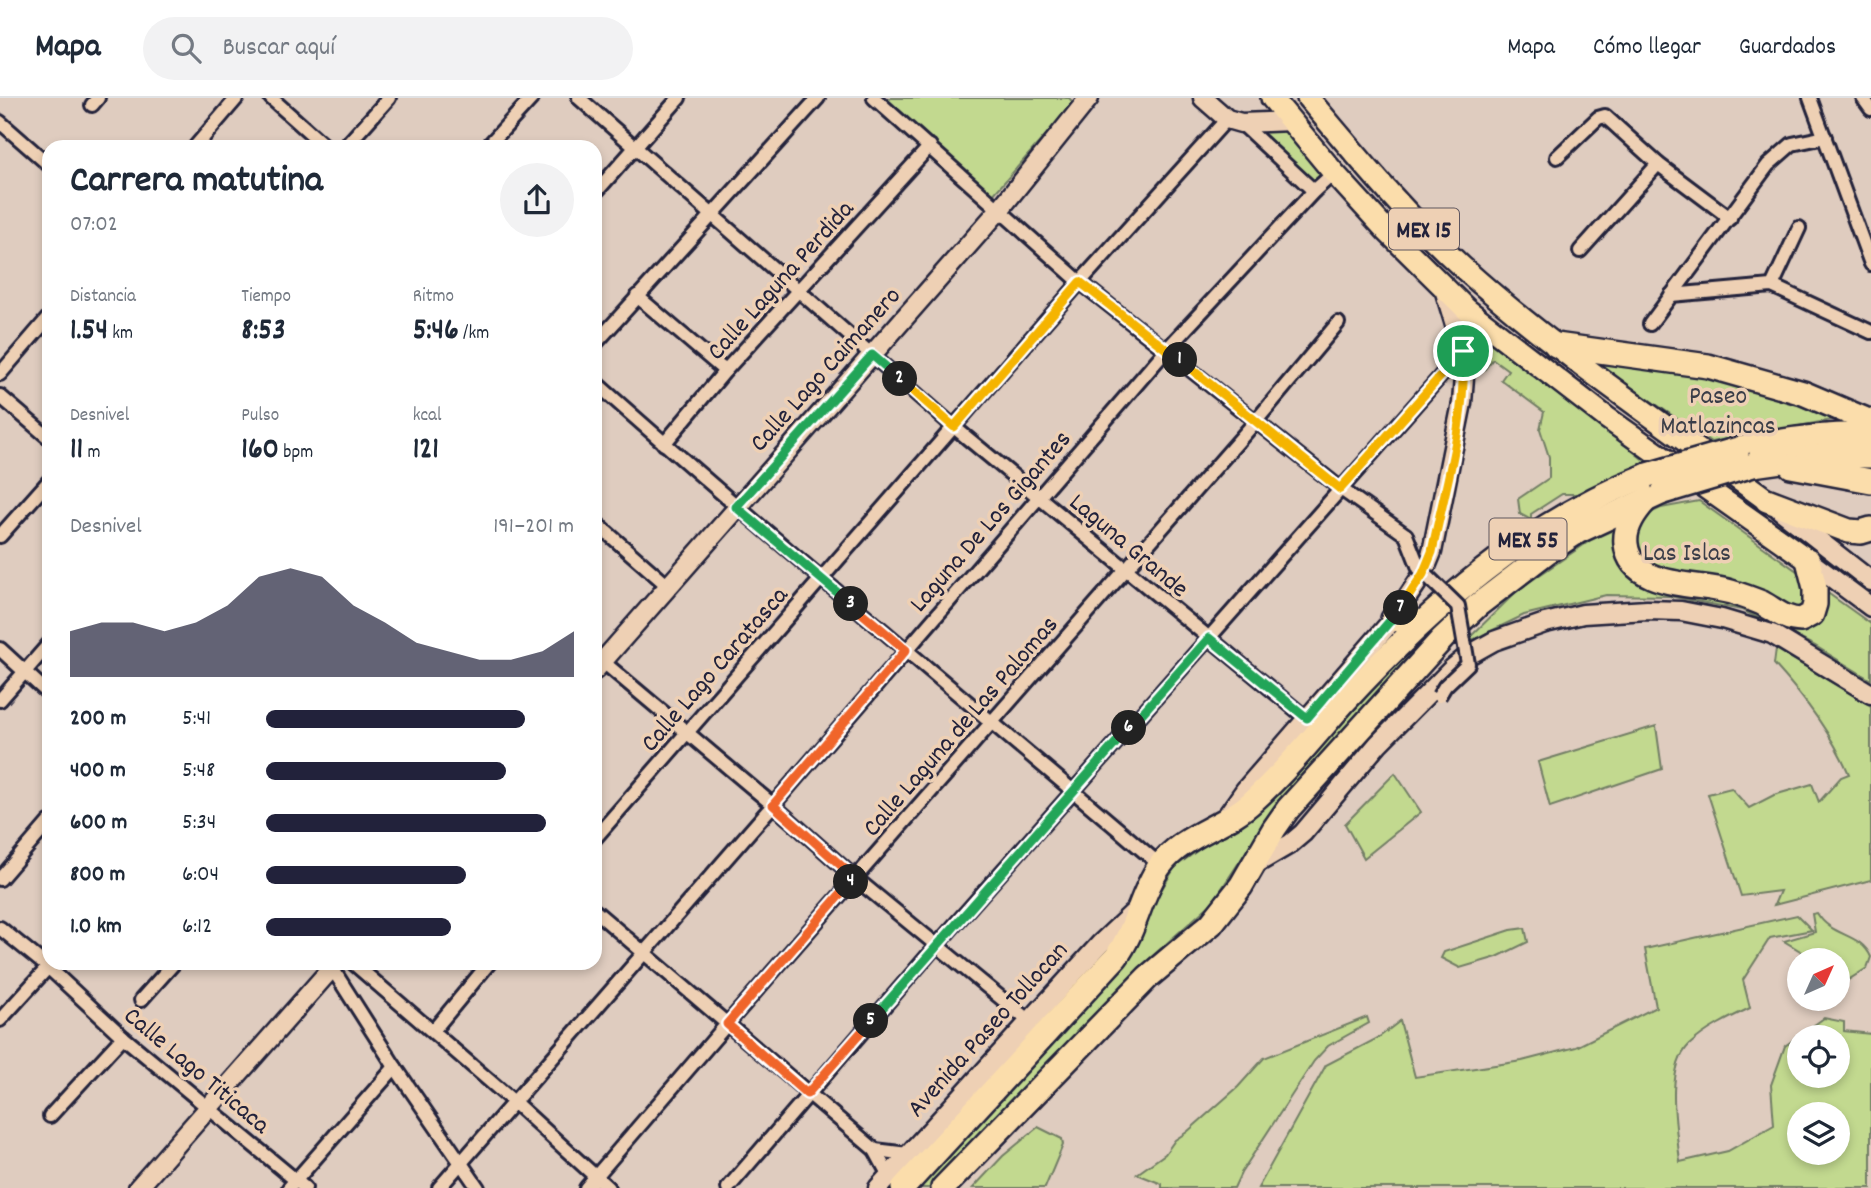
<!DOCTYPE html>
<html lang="es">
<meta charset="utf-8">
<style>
body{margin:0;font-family:Dekko,sans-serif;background:#f2f2f3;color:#1f2937;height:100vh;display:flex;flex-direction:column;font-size:26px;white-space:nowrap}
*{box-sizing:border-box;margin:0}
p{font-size:23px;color:#747a83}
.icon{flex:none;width:38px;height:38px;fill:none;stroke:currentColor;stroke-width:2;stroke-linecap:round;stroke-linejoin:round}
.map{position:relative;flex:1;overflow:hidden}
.side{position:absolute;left:42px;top:42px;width:560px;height:830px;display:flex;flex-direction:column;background:#fff;border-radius:21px;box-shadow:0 4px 10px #0003}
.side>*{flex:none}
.needle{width:46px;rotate:45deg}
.buttons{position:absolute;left:1787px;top:850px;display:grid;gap:14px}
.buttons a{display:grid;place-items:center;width:63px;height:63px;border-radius:50%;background:#fff;box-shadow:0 4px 10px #0003;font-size:35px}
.pin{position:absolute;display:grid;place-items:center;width:60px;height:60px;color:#fff;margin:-30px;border:4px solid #fff;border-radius:50%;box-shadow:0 2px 7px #0007}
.km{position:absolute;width:35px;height:35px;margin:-18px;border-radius:50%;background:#222;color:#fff;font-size:19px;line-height:35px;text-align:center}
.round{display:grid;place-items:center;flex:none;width:74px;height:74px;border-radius:37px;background:#f2f2f3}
.summary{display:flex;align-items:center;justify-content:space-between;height:119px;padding:0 28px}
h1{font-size:38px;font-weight:700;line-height:52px}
.metrics{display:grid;grid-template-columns:repeat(3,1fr);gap:10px;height:119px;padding:7px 28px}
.metrics div{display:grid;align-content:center}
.metrics b{font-size:30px;font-weight:700}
.metrics small{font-size:19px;font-weight:400}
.metrics p{font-size:19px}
.chart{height:196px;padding:14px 28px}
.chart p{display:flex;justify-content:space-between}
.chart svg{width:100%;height:126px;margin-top:7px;fill:#22223b;opacity:.7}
ul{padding:0 28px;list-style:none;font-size:23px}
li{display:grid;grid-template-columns:112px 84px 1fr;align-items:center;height:52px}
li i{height:18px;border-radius:9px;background:#22223b}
header{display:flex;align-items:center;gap:42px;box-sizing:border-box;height:98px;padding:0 35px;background:#fff;border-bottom:2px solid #e0e1e3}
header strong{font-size:33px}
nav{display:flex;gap:38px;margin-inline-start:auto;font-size:24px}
.search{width:490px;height:63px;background:#f2f2f3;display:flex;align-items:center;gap:18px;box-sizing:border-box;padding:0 24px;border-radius:38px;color:#747a83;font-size:26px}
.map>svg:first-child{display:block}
.green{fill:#c2d98f;stroke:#727e65;stroke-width:2;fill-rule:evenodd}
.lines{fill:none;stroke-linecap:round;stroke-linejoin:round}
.street-casing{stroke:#22223b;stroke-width:18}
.secondary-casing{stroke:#22223b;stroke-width:23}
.primary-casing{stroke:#22223b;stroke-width:26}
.highway-casing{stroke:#22223b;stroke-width:28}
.street{stroke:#eed0b4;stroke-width:12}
.secondary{stroke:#eed0b4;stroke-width:18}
.primary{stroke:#fbddab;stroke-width:21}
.highway{stroke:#fbddab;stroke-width:23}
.street-bridge-casing{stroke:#22223b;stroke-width:18;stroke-linecap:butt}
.highway-bridge-casing{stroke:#22223b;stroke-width:28;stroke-linecap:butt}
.street-bridge{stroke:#eed0b4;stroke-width:12}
.highway-bridge{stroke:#fbddab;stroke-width:23}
.split-1-casing{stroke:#fff;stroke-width:14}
.split-2-casing{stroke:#fff;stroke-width:14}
.split-3-casing{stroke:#fff;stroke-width:14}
.split-4-casing{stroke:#fff;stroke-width:14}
.split-5-casing{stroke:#fff;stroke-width:14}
.split-6-casing{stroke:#fff;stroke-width:14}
.split-7-casing{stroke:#fff;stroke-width:14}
.split-8-casing{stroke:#fff;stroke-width:14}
.split-1{stroke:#f5b400;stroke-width:9}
.split-2{stroke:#f5b400;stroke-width:9}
.split-3{stroke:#22a559;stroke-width:9}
.split-4{stroke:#f0652b;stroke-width:9}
.split-5{stroke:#f0652b;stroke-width:9}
.split-6{stroke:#22a559;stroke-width:9}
.split-7{stroke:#22a559;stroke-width:9}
.split-8{stroke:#f5b400;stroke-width:9}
.labels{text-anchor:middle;stroke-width:7;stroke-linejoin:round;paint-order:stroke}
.shield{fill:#eed0b4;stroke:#5f565f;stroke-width:2}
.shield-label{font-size:24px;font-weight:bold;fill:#22223b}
.street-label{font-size:26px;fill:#22223b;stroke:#eed0b4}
.park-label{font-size:26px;fill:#3a3d48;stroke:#eed0b4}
</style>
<header>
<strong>Mapa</strong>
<div class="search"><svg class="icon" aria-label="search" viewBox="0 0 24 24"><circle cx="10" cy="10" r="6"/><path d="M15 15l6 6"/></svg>Buscar aquí</div>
<nav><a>Mapa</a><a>Cómo llegar</a><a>Guardados</a></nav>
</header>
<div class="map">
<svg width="1871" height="1090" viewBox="0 0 1871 1090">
<rect width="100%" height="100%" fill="#dfccbf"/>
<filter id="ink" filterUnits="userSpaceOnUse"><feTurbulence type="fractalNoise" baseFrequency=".0143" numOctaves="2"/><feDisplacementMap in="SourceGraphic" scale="14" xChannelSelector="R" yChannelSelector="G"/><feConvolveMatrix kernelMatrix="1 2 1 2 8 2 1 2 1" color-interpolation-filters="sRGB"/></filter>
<g filter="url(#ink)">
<g class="green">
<path d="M883,0h186l5,5 -82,93z"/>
<path d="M1287,33l36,45 -10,7 -54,-51z"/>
<path d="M1480,232l170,135 -73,29h-15l-31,20v6l-11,-6 -2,-15 31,-21v-21l-9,-28 4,-17 -43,-32 7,-10 -15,-11 -8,10z"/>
<path d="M1596,265l69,5 81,16 96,34 -131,24z"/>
<path d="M1768,356l-248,106 -250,256 -58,87 -73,65 -156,163 -50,57h-19l213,-240 48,-81 80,-58 140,-151 107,-96z"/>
<path d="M1699,403l172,123v56l-56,-34 -73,-36 -73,-14 -63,-1 -82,20 -62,30 57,-56 72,-49 70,-32z"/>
<path d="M1776,551l95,57v174l-97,25 6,-14 -39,5 -33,-102 23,-6 18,20 25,-13 38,-11 7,18 22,-25 8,-3c-18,-42 -45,-77 -75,-110z"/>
<path d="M1656,628l6,43 -112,38 -12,-45z"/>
<path d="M1395,675l26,39 -57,46 -19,-34z"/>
<path d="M1817,815c15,25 43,19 54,44l-4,11 -19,12 -10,-7v-12h-21l-33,-20 31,-9 -3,-18z"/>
<path d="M1797,817l15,15 -42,8 -27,42 7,28c-21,10 -44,21 -61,37 -25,25 -12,85 -9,117l48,-11 46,-26 -3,-40 14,-39 39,-28 20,4v9l27,3v154h-613l68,-123 52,-27 22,-17 15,56 107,-16 54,-14 80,-40 -11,-58zM1799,940h39v38h-39zM1799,1017h39v38h-39z"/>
<path d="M1525,830l3,14 -31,15 -37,11 -19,-10 3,-6 67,-22z"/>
<path d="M1367,919l2,6 -41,23 -14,15 -73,112 -7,15h-72v-4l-25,-10 28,-20 10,-14 12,-8 51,-45 26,-29z"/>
<path d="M1038,1029l24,12 1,6 -18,43h-72l30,-32z"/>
</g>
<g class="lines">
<g class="street-casing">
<g id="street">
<path d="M271,0l55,49"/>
<path d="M579,0l375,329 352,291"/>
<path d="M874,0l206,184 261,207 65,46"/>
<path d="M1810,0l61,166"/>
<path d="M1863,0l8,11"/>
<path d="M92,7l6,-7"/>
<path d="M0,24l49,43"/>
<path d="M1241,25l73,68"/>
<path d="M195,49l42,-49"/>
<path d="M345,49l44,-49"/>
<path d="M487,49l45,-49"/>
<path d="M1557,59l41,-39 7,-2 53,48 72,54"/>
<path d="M595,95l84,-95"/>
<path d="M1580,153l78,-87"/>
<path d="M1772,188l27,-58"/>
<path d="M1671,197l101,-9 99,46"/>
<path d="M637,198l88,75"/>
<path d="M1650,226l118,-159 24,-21 33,-7"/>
<path d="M595,246l223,-246"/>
<path d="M0,276l49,-57"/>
<path d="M595,284c185,165 377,322 565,483"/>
<path d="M0,298l49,42"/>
<path d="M664,346l61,-73 205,-225"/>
<path d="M595,424l73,64"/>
<path d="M0,438l49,-55"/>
<path d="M0,551l49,45"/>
<path d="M595,557l178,150 82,73 174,143"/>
<path d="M0,602l49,-56"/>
<path d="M595,740l485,-556 147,-163"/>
<path d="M0,781l49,-57"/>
<path d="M595,813l280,239 14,26"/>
<path d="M0,830l48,39 75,70 182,151"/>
<path d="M352,864l162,140 94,86"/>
<path d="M332,870l63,99 83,121"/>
<path d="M141,902l34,-38"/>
<path d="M0,922l52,-57"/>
<path d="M433,933l57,-69"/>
<path d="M50,1018l73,-79"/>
<path d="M875,1052l33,4"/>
<path d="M289,1090l106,-121"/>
<path d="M439,1090l334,-383 394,-456 147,-158 20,-18"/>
<path d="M586,1090l141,-164 529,-603 82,-98"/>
<path d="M728,1090l208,-242 527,-595"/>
</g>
</g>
<g class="secondary-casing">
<g id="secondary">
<path d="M1203,0l24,21 14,4 50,-2"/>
<path d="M1780,412l91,71"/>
<path d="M1808,462l63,47"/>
<path d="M595,572l405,-461 89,-111"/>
<path d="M1226,719l19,-27 145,-167 33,-49 9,-22 30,-149 2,-26 -1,-26 -19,-62"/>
<path d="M1254,767l36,-21 13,-11 75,-89 74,-75 17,-14 25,-14 51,-18 38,-9 64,-4 34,1 41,8 50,15 99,60"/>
<path d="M138,1090l199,-226"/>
<path d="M878,1090l223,-245 36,-34"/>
</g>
</g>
<g class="primary-casing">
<g id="primary">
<path d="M1272,0l62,75 53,58 79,78 141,109 201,142"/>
<path d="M1308,0c49,58 98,118 154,169 95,86 202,157 305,233"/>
</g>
</g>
<g class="highway-casing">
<g id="highway">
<path d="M1556,247l152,21 95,27 68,29"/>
<path d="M1738,351c43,-9 88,-16 133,-14"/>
<path d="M1753,367l73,-10 45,1"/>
<path d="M1791,368l80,15"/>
<path d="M1767,402l82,31 12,1 10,-3"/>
<path d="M1645,403c-11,12 -21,26 -19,43 5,46 73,38 105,48 10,3 21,7 31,11 13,7 23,17 39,17l11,-6 3,-10v-16l-7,-28"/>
<path d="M1393,521l27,5"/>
<path d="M903,1090l213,-231c20,-27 24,-62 43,-90 23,-33 67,-40 95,-67 33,-30 61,-65 90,-98 86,-94 184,-180 304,-227"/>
<path d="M943,1090l205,-211 63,-53 30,-38 33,-57 14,-20 155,-171 35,-33 69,-53 32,-21 84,-39"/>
</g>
</g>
<use href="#street" class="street"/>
<use href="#secondary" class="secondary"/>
<use href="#primary" class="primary"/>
<use href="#highway" class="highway"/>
<g class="street-bridge-casing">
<path id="street-bridge" d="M1406,437l13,33 39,38 10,58 -23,22 -6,10"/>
</g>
<g class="highway-bridge-casing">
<g id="highway-bridge">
<path d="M1648,377l90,-26"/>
<path d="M1663,394l90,-27"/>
</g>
</g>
<use href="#street-bridge" class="street-bridge"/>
<use href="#highway-bridge" class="highway-bridge"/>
</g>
</g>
<g class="lines" filter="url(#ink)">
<g class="split-1-casing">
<path id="split-1" d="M1180,262l160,129 123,-138"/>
</g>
<g class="split-2-casing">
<path id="split-2" d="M900,281l54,48 126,-145 100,78"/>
</g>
<g class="split-3-casing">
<path id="split-3" d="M851,506l-115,-97 136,-152 28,24"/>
</g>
<g class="split-4-casing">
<path id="split-4" d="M851,506l55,46 -133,155 82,73 -4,4"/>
</g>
<g class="split-5-casing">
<path id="split-5" d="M851,784l-124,142 80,70 64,-73"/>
</g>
<g class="split-6-casing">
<path id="split-6" d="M871,923l258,-293"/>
</g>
<g class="split-7-casing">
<path id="split-7" d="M1129,630l80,-90 98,80 94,-110"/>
</g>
<g class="split-8-casing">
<path id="split-8" d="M1401,510l22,-34 9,-22c13,-65 35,-134 31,-201"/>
</g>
<use href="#split-1" class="split-1"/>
<use href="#split-2" class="split-2"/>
<use href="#split-3" class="split-3"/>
<use href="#split-4" class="split-4"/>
<use href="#split-5" class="split-5"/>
<use href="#split-6" class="split-6"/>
<use href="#split-7" class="split-7"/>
<use href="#split-8" class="split-8"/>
</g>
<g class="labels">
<g class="shield">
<rect x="1389" y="110.5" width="70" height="41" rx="5"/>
<rect x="1489.5" y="420.5" width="77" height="41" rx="5"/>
</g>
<g class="shield-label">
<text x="1424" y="139">MEX 15</text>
<text x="1528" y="449">MEX 55</text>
</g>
<g class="street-label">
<text transform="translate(779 181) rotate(-48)" y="9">Calle Laguna Perdida</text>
<text transform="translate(824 270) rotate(-48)" y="9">Calle Lago Caimanero</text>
<text transform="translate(989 422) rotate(-49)" y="9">Laguna De Los Gigantes</text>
<text transform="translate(1130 446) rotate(40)" y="9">Laguna Grande</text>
<text transform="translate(713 570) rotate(-49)" y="9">Calle Lago Caratasca</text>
<text transform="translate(959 627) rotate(-49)" y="9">Calle Laguna de Las Palomas</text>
<text transform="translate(986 930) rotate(-48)" y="9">Avenida Paseo Tollocan</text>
<text transform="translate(198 971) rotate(40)" y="9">Calle Lago Titicaca</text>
</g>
<g class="park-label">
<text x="1718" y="305">Paseo<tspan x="1718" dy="30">Matlazincas</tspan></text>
<text x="1687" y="462">Las Islas</text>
</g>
</g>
</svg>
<div class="buttons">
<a><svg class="needle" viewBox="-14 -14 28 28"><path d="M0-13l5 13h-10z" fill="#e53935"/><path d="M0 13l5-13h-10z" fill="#747a83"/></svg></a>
<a><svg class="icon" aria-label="locate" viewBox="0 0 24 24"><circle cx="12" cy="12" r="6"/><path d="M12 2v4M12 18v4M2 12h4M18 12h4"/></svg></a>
<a><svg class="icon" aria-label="layers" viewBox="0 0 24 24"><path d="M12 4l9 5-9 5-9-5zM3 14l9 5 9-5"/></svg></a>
</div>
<div class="pin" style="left:1463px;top:253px;background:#1e9e55"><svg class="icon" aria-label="arrive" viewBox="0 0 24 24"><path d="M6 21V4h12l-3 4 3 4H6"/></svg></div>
<b class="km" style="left:1180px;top:262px">1</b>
<b class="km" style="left:900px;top:281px">2</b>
<b class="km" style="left:851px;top:506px">3</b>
<b class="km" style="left:851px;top:784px">4</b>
<b class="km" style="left:871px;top:923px">5</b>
<b class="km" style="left:1129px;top:630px">6</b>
<b class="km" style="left:1401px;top:510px">7</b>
<section class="side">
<div class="summary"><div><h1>Carrera matutina</h1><p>07:02</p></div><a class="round"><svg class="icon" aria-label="share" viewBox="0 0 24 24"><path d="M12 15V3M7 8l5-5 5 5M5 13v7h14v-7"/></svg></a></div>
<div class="metrics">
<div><p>Distancia</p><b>1.54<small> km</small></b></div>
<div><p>Tiempo</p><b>8:53</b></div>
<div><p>Ritmo</p><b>5:46<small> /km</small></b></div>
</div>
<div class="metrics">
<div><p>Desnivel</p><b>11<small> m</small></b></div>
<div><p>Pulso</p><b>160<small> bpm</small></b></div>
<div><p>kcal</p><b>121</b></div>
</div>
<div class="chart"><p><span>Desnivel</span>191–201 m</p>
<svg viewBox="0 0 160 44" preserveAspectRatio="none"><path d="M0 44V28L10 25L20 25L30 28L40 25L50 19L60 9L70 6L80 9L90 19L100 25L110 32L120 35L130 38L140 38L150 35L160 28V44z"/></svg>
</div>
<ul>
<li><b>200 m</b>5:41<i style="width:84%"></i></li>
<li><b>400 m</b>5:48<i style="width:78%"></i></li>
<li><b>600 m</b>5:34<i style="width:91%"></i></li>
<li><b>800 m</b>6:04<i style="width:65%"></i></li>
<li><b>1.0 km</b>6:12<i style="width:60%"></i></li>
</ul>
</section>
</div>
